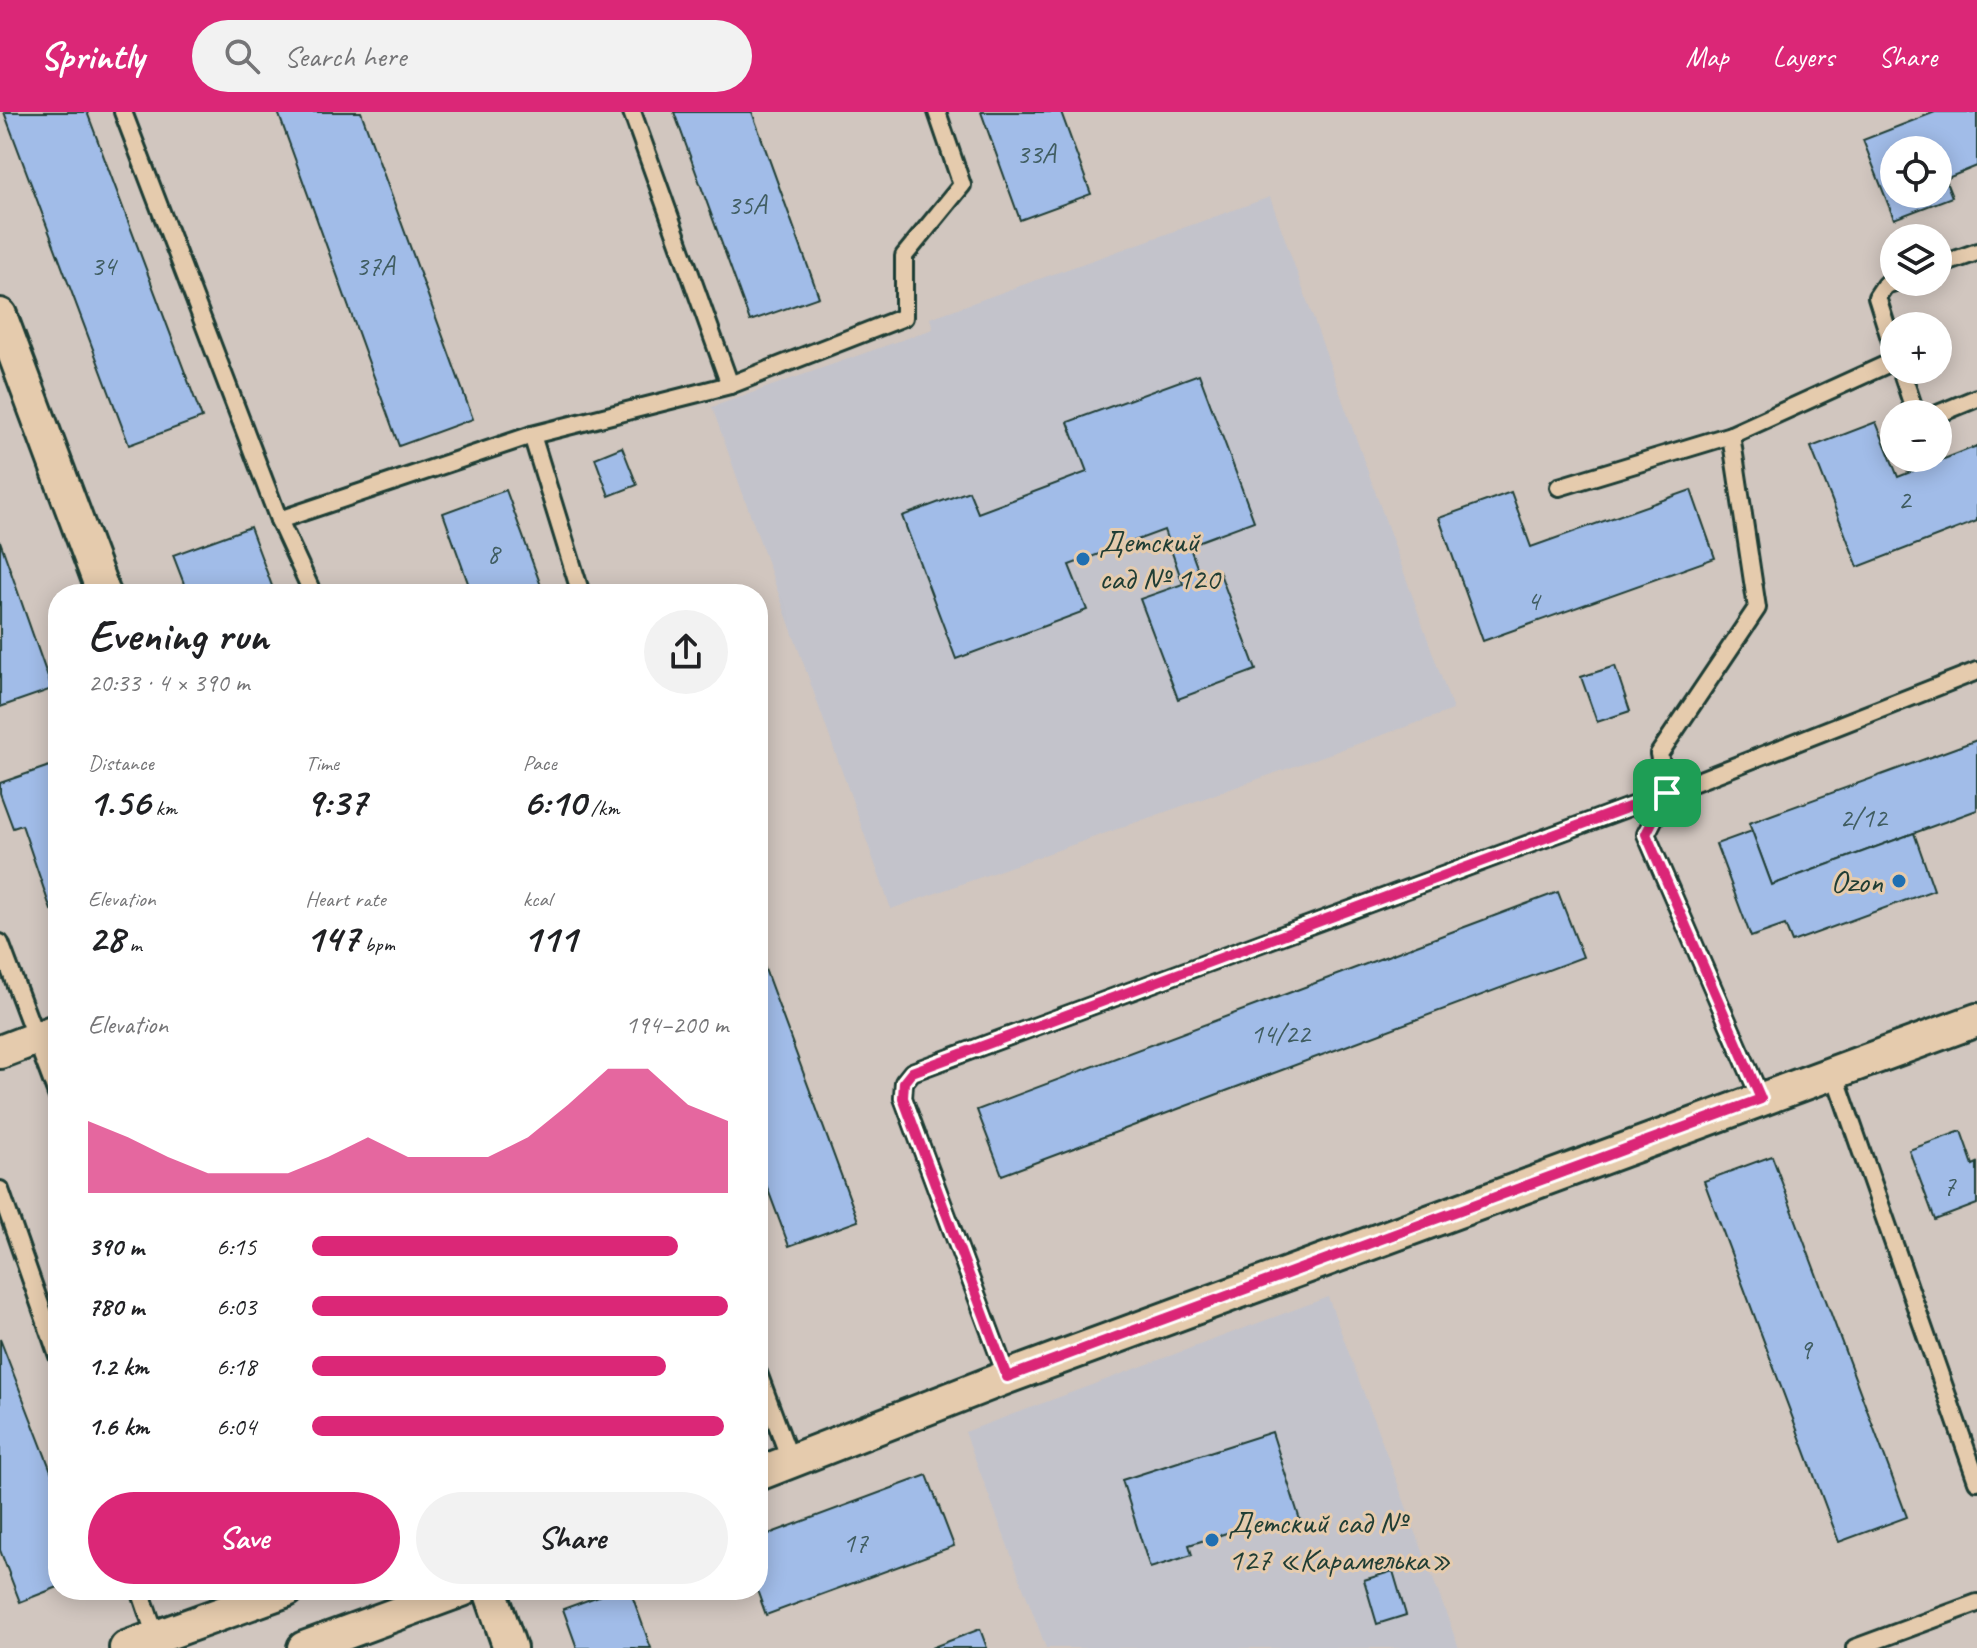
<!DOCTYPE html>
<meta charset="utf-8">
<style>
body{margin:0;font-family:Caveat,sans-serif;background:#f2f2f2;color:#202124;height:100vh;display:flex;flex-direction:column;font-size:30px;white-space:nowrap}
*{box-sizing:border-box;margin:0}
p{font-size:26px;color:#757577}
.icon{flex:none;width:44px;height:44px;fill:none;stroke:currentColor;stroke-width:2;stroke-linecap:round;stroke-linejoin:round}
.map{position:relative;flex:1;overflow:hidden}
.side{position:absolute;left:48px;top:472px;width:720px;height:1016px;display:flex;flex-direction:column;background:#fff;border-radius:32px;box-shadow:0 4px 20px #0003}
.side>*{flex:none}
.buttons{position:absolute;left:1880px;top:24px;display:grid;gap:16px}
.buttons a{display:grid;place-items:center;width:72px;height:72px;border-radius:50%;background:#fff;box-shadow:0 4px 20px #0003;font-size:40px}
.pin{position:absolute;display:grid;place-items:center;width:68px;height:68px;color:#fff;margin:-34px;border-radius:16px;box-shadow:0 4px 12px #0006}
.round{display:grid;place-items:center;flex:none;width:84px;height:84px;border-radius:42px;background:#f2f2f2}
.headline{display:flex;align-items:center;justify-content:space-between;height:136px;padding:0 40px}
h1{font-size:44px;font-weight:600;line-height:60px}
.stats{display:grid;grid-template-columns:repeat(3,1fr);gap:12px;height:136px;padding:8px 40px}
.stats div{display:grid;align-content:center}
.stats b{font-size:40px;font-weight:600}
.stats small{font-size:22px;font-weight:400}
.stats p{font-size:22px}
.chart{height:224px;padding:16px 40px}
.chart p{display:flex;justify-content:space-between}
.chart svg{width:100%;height:144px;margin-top:8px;fill:#db2777;opacity:.7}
.cta{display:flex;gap:16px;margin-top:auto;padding:16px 40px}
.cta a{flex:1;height:92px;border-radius:48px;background:#db2777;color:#fff;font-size:32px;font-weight:600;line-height:92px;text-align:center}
.cta a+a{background:#f2f2f2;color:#202124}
ul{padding:0 40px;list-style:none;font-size:26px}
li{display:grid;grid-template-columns:128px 96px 1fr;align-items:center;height:60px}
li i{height:20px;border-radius:10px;background:#db2777}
header{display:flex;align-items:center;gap:48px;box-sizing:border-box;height:112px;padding:0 40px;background:#db2777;color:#fff}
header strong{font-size:38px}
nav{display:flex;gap:44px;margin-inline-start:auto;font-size:28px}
.search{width:560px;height:72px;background:#f2f2f2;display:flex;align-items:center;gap:20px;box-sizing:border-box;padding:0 28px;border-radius:44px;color:#757577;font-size:30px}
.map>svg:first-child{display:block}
.built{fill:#c3c3cb}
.building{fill:#a1bce8;stroke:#1f3d34;stroke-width:2;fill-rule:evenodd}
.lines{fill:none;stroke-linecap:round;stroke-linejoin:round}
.lane-casing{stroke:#1f3d34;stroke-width:22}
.street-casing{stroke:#1f3d34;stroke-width:38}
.lane{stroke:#e5cbad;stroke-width:16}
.street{stroke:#e5cbad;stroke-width:32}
.route-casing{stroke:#fff;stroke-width:16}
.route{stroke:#db2777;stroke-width:10}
.poi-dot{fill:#1f6fb2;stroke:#e5cbad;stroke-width:3}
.labels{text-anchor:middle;stroke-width:6;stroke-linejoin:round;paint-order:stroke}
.number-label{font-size:28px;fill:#405d61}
.poi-label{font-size:32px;fill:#1f3d34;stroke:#e5cbad;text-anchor:start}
</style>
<header>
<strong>Sprintly</strong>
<div class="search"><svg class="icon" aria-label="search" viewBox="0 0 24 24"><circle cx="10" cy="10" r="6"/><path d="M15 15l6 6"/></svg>Search here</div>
<nav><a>Map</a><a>Layers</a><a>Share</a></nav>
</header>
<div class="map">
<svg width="1977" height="1536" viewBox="0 0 1977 1536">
<rect width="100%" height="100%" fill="#d1c6bf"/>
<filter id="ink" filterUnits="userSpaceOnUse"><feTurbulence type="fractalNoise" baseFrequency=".0125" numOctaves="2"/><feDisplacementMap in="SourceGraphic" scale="16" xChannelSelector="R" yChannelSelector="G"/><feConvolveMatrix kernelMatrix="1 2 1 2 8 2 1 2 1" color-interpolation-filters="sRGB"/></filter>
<g filter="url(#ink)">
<g class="built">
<path d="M1270,85l183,513 -562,199 -179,-502 221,-78 -3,-11z"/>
<path d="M1328,1185l131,351h-413l-81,-216z"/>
</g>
<g class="building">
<path d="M4,0h83l115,306 -73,27z"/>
<path d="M278,0h83l112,307 -74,27z"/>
<path d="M674,0h78l67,185 -69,24z"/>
<path d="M981,0h80l30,82 -71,26z"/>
<path d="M1935,0h42v54l-32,13 7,18 -58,22 -31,-79zM1894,38h44v44h-44z"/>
<path d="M1199,262l55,147 -65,24 12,33 18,-7 37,99 -78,29 -38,-100 43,-15 -19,-54 -95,35 18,45 -131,49 -54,-143 67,-25 9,22 109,-41 -19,-50z"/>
<path d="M1876,310l22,55 79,-31v75l-119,46 -47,-120z"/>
<path d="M622,335l15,38 -28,11 -14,-38z"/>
<path d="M506,378l38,104h-72l-29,-81z"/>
<path d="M1691,378l24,68 -232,83 -44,-123 72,-26 20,55z"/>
<path d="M250,415l25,67h-87l-15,-39z"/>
<path d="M0,429l52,148 -52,18z"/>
<path d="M1615,554l15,45 -33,11 -16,-45z"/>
<path d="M1977,628v70l-205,75 -23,-62z"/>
<path d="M58,651v145l-7,2 -29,-85 -9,3 -13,-35v-10z"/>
<path d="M1752,719l20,54 142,-52 20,57 -142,52 -7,-17 -34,12 -35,-93z"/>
<path d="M1558,780l25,65 -581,218 -25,-65z"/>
<path d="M758,838l100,271 -69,25 -31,-83z"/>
<path d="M1961,1019l12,34 4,-2v41l-42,16 -26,-70z"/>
<path d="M1772,1044l135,361 -68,25 -135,-361z"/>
<path d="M0,1227l58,150v98l-38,15 -20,-52z"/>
<path d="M1272,1320l28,88 -39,12 -3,-9 -69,22 3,10 -42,13 -28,-88z"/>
<path d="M927,1363l27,71 -188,69 -9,-25 1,-52z"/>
<path d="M1393,1459l13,44 -29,9 -13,-44z"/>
<path d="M615,1478h15l21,58h-74l-14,-39z"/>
<path d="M980,1517l7,19h-56z"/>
</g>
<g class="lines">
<g class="lane-casing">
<g id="lane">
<path d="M123,0l156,408 34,74"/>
<path d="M1938,154l39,-14"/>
<path d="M1894,239l-17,-54 8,-12 10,-3"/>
<path d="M1901,258l14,42 5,2"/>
<path d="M730,273l174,-68v-61l58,-71 -25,-73"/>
<path d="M1938,302l39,-16"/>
<path d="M1731,323l26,173 -98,146 8,39 -21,41 115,265"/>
<path d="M1559,375l172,-52 163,-74"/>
<path d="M279,408l253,-85"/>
<path d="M581,482l-49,-159 198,-50 -98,-273"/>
<path d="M0,831l58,154"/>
<path d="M1834,961l143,408"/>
<path d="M0,1078l58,166"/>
<path d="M758,1261l33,89"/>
<path d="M1007,1265l-104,-279 1,-16 8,-10 755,-279 310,-122"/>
<path d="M140,1478l16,47"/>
<path d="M1855,1536l122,-45"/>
</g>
</g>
<g class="street-casing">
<g id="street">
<path d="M0,203l104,279"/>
<path d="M0,940l58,-22"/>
<path d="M758,1362l249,-97 970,-357"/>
<path d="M490,1478l20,58"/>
<path d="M126,1536l161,-58"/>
<path d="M304,1536l158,-58"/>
</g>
</g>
<use href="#lane" class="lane"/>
<use href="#street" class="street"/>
</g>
</g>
<g class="lines" filter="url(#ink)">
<g class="route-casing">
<path id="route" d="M1667,681l-21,41 115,265 -754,278 -104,-279 1,-16 8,-10z"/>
</g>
<use href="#route" class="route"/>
</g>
<g class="poi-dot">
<circle cx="1083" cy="447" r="8"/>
<circle cx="1899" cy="769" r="8"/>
<circle cx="1212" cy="1428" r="8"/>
</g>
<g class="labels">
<g class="number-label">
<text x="1036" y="51">33А</text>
<text x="747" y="102">35А</text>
<text x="103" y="163">34</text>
<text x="375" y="163">37А</text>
<text x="1904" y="397">2</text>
<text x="493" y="451">8</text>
<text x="1533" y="498">4</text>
<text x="1863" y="715">2/12</text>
<text x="1280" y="931">14/22</text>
<text x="1949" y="1083">7</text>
<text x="1805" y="1247">9</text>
<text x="855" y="1440">17</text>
</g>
<g class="poi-label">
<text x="1099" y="440">Детский<tspan x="1099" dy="37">сад № 120</tspan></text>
<text x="1883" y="780" text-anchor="end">Ozon</text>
<text x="1228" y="1421">Детский сад №<tspan x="1228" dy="37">127 «Карамелька»</tspan></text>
</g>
</g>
</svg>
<div class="buttons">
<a><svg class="icon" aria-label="locate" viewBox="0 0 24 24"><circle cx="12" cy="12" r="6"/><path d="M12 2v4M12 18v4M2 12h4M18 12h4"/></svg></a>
<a><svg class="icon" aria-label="layers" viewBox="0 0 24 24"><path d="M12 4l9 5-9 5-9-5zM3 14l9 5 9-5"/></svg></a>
<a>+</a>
<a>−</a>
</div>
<div class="pin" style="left:1667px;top:681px;background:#1e9e55"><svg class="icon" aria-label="arrive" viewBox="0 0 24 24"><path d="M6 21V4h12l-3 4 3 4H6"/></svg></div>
<section class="side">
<div class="headline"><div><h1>Evening run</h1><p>20:33 · 4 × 390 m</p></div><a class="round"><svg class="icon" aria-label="share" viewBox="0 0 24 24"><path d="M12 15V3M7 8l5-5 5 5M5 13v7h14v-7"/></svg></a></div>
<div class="stats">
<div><p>Distance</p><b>1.56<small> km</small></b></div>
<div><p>Time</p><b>9:37</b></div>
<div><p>Pace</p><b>6:10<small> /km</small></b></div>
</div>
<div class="stats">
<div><p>Elevation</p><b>28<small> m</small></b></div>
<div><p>Heart rate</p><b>147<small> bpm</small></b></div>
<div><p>kcal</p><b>111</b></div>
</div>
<div class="chart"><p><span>Elevation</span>194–200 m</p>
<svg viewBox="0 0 160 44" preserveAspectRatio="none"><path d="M0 44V22L10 27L20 33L30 38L40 38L50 38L60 33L70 27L80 33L90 33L100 33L110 27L120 17L130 6L140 6L150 17L160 22V44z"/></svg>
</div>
<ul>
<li><b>390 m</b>6:15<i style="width:88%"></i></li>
<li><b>780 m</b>6:03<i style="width:100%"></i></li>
<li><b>1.2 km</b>6:18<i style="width:85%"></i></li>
<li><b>1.6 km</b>6:04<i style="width:99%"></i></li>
</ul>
<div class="cta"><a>Save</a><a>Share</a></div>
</section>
</div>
